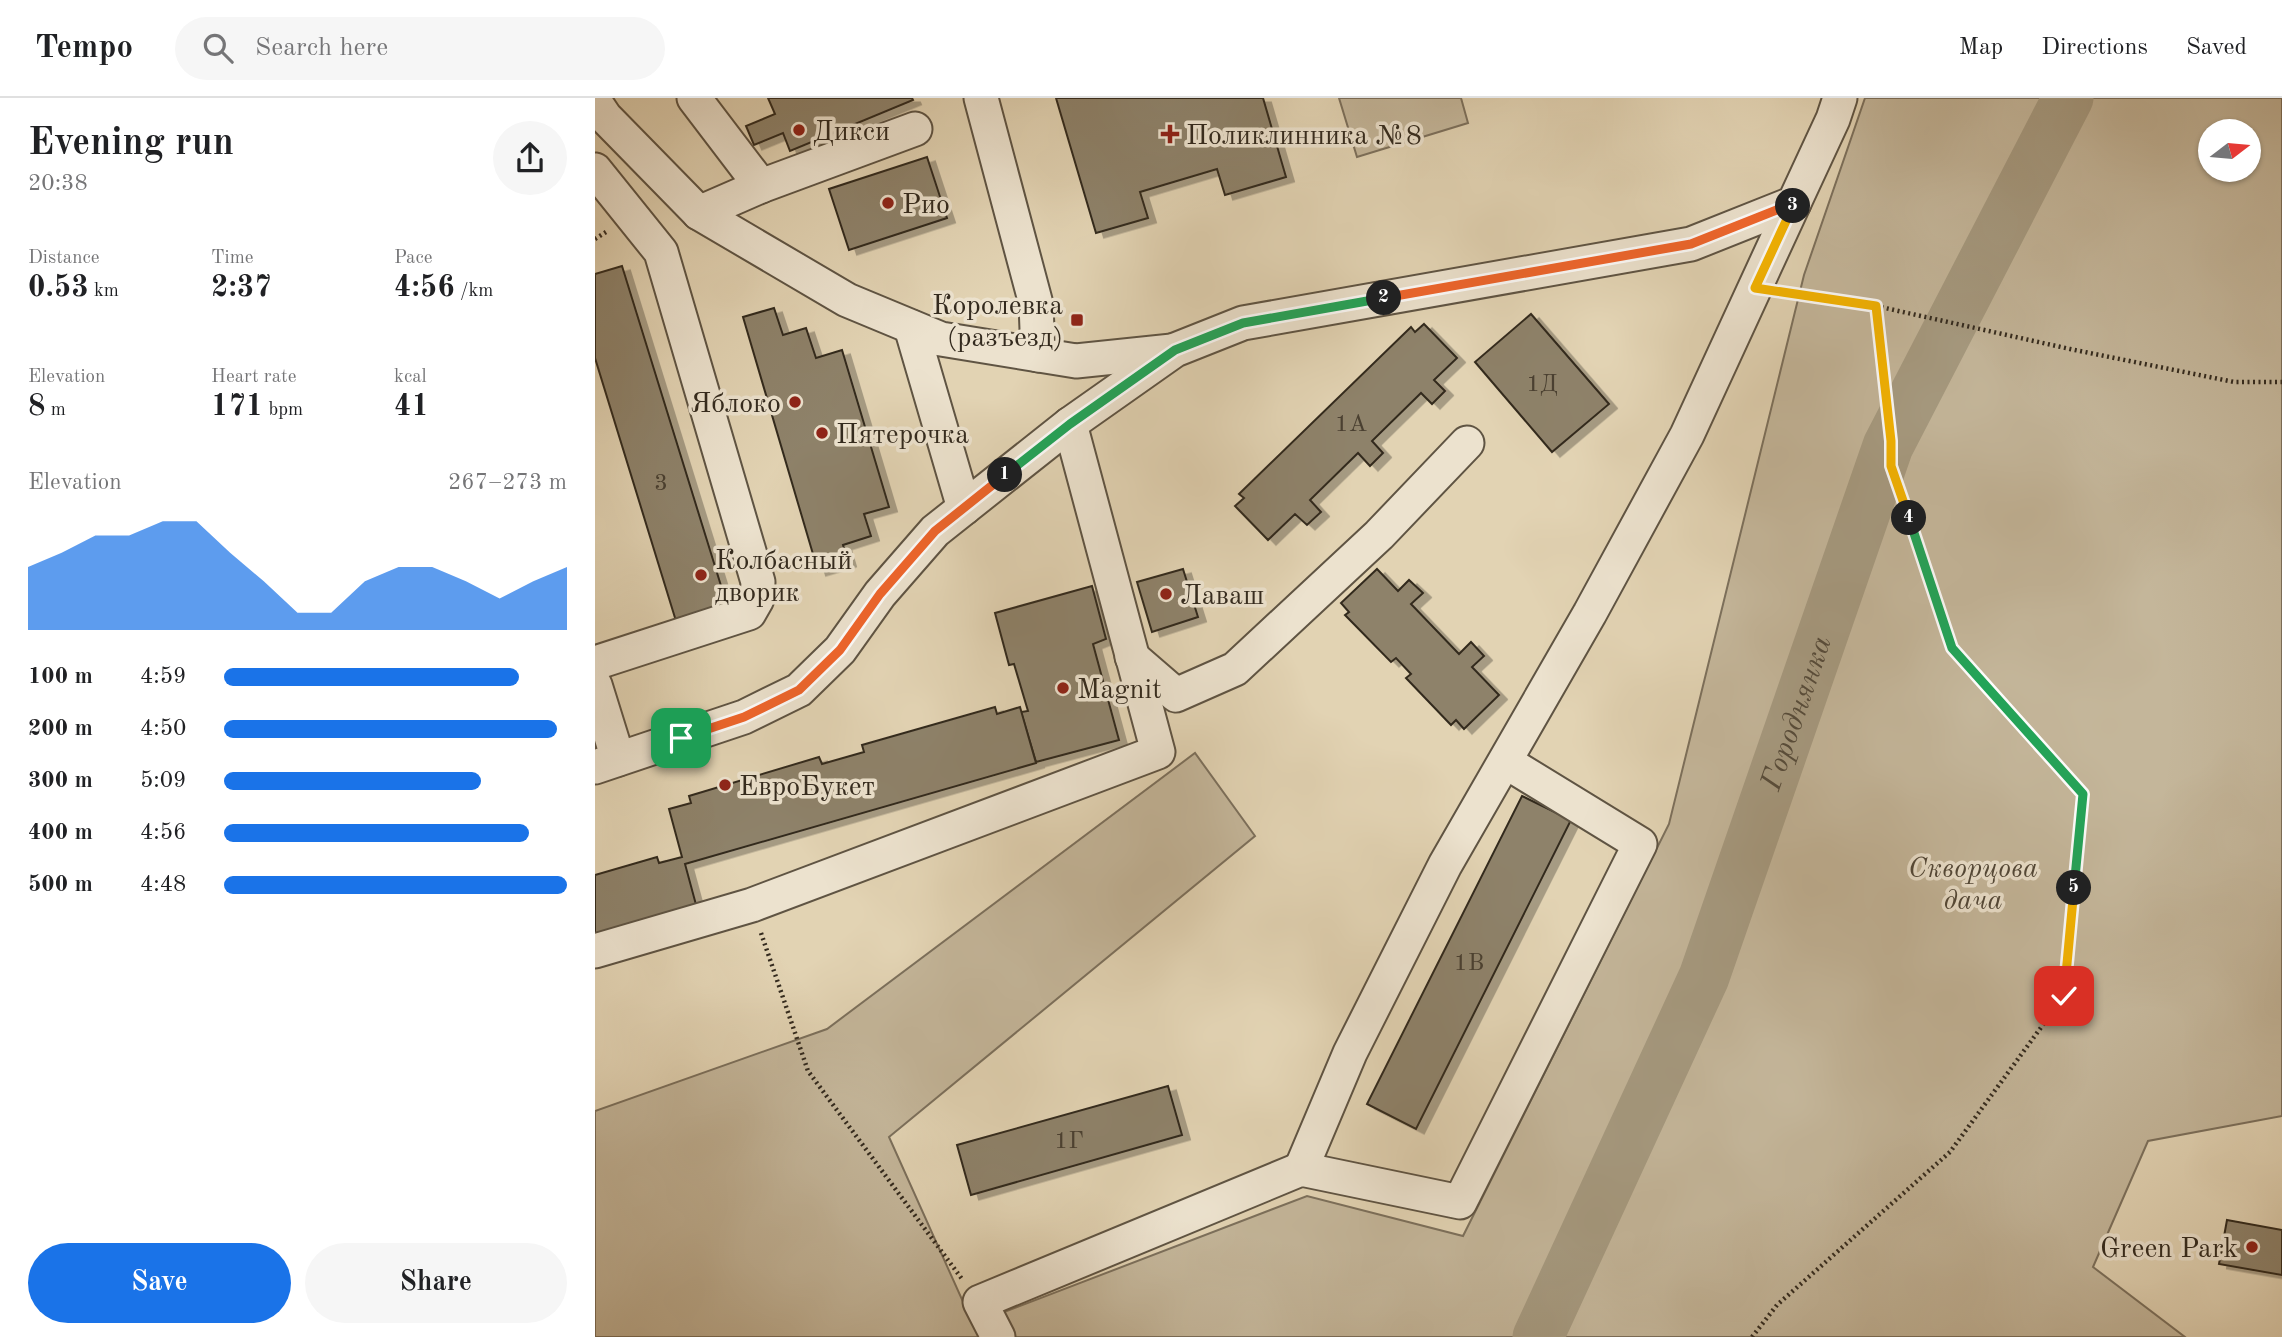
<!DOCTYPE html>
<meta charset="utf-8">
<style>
body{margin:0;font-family:"Old Standard TT",serif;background:#f6f6f6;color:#202124;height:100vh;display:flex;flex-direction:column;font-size:26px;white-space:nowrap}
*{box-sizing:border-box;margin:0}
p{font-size:23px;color:#757577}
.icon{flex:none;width:38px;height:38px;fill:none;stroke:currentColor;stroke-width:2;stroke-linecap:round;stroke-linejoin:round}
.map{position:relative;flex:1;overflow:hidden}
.sheet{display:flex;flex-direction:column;background:#fff;width:595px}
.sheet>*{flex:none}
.needle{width:46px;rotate:74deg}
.fabs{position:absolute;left:1603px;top:21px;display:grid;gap:14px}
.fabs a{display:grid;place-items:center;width:63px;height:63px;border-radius:50%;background:#fff;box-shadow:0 2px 5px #0004;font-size:35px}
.pin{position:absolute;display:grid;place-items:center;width:60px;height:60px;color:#fff;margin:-30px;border-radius:14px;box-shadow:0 4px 10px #0006}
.km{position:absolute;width:35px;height:35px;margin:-18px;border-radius:50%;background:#222;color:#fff;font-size:19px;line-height:35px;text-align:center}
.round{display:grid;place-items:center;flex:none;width:74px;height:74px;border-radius:37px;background:#f6f6f6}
.head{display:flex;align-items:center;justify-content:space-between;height:119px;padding:0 28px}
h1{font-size:38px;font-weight:600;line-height:52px}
.metrics{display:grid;grid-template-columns:repeat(3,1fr);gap:10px;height:119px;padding:7px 28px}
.metrics div{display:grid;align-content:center}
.metrics b{font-size:30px;font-weight:600}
.metrics small{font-size:19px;font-weight:400}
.metrics p{font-size:19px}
.chart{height:196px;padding:14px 28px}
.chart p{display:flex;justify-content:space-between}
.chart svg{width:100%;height:126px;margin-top:7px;fill:#1a73e8;opacity:.7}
.button{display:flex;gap:14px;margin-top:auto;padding:14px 28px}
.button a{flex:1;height:80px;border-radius:42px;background:#1a73e8;color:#fff;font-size:28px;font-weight:600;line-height:80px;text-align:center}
.button a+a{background:#f6f6f6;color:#202124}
ul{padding:0 28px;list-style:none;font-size:23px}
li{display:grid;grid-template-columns:112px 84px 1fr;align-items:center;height:52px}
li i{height:18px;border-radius:9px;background:#1a73e8}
header{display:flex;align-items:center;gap:42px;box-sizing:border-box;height:98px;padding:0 35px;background:#fff;border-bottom:2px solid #e0e0e0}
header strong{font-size:33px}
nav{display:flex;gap:38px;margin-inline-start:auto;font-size:24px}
.search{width:490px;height:63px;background:#f6f6f6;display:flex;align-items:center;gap:18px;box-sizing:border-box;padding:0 24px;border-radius:38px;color:#757577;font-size:26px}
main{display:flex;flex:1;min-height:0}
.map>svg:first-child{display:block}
.green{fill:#c4b69a;stroke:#7c705c;stroke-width:2;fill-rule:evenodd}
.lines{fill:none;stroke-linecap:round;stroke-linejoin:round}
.river{stroke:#a69a80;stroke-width:51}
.building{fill:#8e826b;stroke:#332a1e;stroke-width:2;filter:url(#shadow)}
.minor-casing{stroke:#5f5443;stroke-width:37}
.path{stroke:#332a1e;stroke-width:4.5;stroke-dasharray:2 3.5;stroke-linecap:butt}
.minor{stroke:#ece2ce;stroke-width:33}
.split-1-casing{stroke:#fff;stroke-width:14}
.split-2-casing{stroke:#fff;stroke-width:14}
.split-3-casing{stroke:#fff;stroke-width:14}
.split-4-casing{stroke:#fff;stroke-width:14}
.split-5-casing{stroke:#fff;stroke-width:14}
.split-6-casing{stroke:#fff;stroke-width:14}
.split-1{stroke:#f0652b;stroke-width:9}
.split-2{stroke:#22a559;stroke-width:9}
.split-3{stroke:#f0652b;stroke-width:9}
.split-4{stroke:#f5b400;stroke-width:9}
.split-5{stroke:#22a559;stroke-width:9}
.split-6{stroke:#f5b400;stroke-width:9}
.poi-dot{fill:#8f2418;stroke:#ece2ce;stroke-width:2.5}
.labels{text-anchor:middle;stroke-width:7;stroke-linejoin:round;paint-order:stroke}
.number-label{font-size:24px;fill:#4a4031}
.poi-label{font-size:28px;fill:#332a1e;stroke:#ece2ce;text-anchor:start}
.park-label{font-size:28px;font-style:italic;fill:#504637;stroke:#ece2ce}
.water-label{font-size:30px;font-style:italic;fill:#564c3b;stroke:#ece2ce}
</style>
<header>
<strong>Tempo</strong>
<div class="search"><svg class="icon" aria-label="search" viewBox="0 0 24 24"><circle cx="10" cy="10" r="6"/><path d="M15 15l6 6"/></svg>Search here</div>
<nav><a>Map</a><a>Directions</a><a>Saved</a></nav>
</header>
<main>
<section class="sheet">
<div class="head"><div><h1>Evening run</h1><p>20:38</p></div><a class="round"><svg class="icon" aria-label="share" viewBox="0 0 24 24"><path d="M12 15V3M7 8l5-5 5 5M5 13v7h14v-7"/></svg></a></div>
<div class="metrics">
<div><p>Distance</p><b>0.53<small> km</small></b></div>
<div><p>Time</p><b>2:37</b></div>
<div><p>Pace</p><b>4:56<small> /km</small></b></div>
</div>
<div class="metrics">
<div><p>Elevation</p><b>8<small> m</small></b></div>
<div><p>Heart rate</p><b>171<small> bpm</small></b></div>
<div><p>kcal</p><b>41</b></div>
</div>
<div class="chart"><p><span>Elevation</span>267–273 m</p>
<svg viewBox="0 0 160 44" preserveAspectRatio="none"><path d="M0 44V22L10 17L20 11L30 11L40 6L50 6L60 17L70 27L80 38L90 38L100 27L110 22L120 22L130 27L140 33L150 27L160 22V44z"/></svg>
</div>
<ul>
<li><b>100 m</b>4:59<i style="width:86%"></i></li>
<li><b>200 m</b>4:50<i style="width:97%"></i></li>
<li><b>300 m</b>5:09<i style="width:75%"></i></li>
<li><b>400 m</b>4:56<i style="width:89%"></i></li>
<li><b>500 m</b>4:48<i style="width:100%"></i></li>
</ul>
<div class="button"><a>Save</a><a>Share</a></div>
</section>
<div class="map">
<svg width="1687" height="1239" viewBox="0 0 1687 1239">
<defs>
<filter id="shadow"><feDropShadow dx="8" dy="4.5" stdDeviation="0" flood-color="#0004"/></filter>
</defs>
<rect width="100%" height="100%" fill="#e2d3b3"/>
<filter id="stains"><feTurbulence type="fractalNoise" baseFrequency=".00286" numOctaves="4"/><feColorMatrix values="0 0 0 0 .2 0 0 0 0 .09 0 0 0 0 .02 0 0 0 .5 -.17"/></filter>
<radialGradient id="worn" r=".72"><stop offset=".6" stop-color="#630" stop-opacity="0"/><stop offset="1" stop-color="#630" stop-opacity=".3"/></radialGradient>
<g class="green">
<path d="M744,0h122l7,25 -111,34z"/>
<path d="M1270,0h417v1018l-134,25 -55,126 92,70h-1590v-226l232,-82 368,-276 60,83 -366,301 84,187 334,-128 156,40 206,-412 135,-549zM1615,33h39v39h-39z"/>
</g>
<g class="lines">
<path class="river" id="s1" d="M943,1239l166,-360 184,-531 180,-348"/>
</g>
<g class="building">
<path d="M173,0h144l1,2 -123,51 -7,-18 -29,12 -8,-19 29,-12z"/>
<path d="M461,0h207l23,79 -61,18 -8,-26 -77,23 8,26 -52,15z"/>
<path d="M332,59l20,61 -98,32 -20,-61z"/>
<path d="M27,168l105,339 -51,16 -81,-263v-84z"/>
<path d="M179,210l9,27 23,-7 10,30 26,-8 47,157 -25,7 7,22 -28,9 5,17 -30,9 -75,-254z"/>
<path d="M936,216l78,90 -57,48 -77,-90z"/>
<path d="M829,226l33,34 -23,22 11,11 -13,13 -11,-11 -49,48 11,12 -13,13 -12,-13 -48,47 11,12 -14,13 -12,-11 -27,26 -33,-34 9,-8 -5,-4 172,-167 4,5z"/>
<path d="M588,471l15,48 -46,15 -15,-50z"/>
<path d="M782,471l21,22 11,-11 14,13 -12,11 48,50 12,-12 13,14 -12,11 27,28 -35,34 -8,-9 -5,5 -45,-47 5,-4 -15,-16 -5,4 -46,-47 4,-3 -8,-9z"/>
<path d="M497,488l14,53 -13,5 26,96 -83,22 -15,-50 7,-1 -14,-47 -5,1 -14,-52z"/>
<path d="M400,609l2,7 23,-7 16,56 -351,101 13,48 -103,30v-67l62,-18 2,6 23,-6 -13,-48 22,-6 -2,-7 130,-39 3,7 42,-12 -2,-7z"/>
<path d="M927,698l49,24 -155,309 -49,-25z"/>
<path d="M573,988l14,49 -211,60 -14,-50z"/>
<path d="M1632,1122l55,10v45l-63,-11z"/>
</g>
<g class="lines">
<g class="minor-casing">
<g id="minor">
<path d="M99,0l67,88 154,-57"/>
<path d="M386,0l55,206 2,51"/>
<path d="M0,4l10,15 94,96 148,87 94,39 135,22 96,-10"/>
<path d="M0,72l66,82 97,330 -1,17 -8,14 -154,50"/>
<path d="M104,115l62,-27"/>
<path d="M316,229l53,181"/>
<path d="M537,559l44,38 59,-26 144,-134 88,-92"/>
<path d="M0,587l23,74"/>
<path d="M0,669l149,-50 55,-27 41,-40 40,-56 55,-63 135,-107 105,-74 68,-27 448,-79 103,-41 39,-84 7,-21"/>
<path d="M0,853l157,-46 406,-153 -88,-328"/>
<path d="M706,1071l49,-116 95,-188 145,-252 97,-178 107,-232"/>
<path d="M403,1239l-18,-35 321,-133 159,33 180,-358 -134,-82"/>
</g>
</g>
<g class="path">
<path d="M0,141l11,-7"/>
<path d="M1281,208l194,43 164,33h48"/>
<path d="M166,835l47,138 154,208"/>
<path d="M1157,1239l25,-32 173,-153 114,-156 19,-201 -131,-147 -61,-182 -1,-25 -14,-135 -92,-14"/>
</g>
<use href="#minor" class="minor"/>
</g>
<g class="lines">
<g class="split-1-casing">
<path id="split-1" d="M86,640l63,-21 55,-27 41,-40 40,-56 55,-63 70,-56"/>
</g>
<g class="split-2-casing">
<path id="split-2" d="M410,377l65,-51 105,-74 68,-27 141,-25"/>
</g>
<g class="split-3-casing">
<path id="split-3" d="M789,200l307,-54 103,-41 -1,3"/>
</g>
<g class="split-4-casing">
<path id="split-4" d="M1198,108l-38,82 121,18 15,135v25l18,52"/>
</g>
<g class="split-5-casing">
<path id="split-5" d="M1314,420l43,130 131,146 -9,94"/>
</g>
<g class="split-6-casing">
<path id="split-6" d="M1469,898l10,-108"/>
</g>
<use href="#split-1" class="split-1"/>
<use href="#split-2" class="split-2"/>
<use href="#split-3" class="split-3"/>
<use href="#split-4" class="split-4"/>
<use href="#split-5" class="split-5"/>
<use href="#split-6" class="split-6"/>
</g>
<g class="poi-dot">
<circle cx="204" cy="32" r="7"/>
<path d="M571.5 25.5h7v7h7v7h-7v7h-7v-7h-7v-7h7z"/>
<circle cx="293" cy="105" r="7"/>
<rect x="475" y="215" width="14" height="14" rx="3.5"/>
<circle cx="200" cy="304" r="7"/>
<circle cx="227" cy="335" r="7"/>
<circle cx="106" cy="477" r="7"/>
<circle cx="571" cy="496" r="7"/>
<circle cx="468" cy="590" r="7"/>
<circle cx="130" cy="687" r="7"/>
<circle cx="1657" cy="1149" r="7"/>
</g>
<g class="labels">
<g class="number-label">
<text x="947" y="293">1Д</text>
<text x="756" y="333">1А</text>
<text x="66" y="392">3</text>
<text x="874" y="872">1В</text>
<text x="474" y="1050">1Г</text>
</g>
<g class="poi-label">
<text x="218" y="42">Дикси</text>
<text x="591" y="46">Поликлинника №8</text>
<text x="307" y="115">Рио</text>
<text x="468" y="216" text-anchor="end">Королевка<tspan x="468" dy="32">(разъезд)</tspan></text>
<text x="186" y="314" text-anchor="end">Яблоко</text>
<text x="241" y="345">Пятерочка</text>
<text x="120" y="471">Колбасный<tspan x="120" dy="32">дворик</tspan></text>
<text x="585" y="506">Лаваш</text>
<text x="482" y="600">Magnit</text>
<text x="144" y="697">ЕвроБукет</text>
<text x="1643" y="1159" text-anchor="end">Green Park</text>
</g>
<g class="park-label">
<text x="1378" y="779">Скворцова<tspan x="1378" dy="32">дача</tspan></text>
</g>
<g class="water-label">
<text dy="10" stroke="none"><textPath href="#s1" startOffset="676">Городнянка</textPath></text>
</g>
</g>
<rect width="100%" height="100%" filter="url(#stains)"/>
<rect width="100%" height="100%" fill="url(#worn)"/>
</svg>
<div class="fabs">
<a><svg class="needle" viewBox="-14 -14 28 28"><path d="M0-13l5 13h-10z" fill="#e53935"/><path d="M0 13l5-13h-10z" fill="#757577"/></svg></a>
</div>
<div class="pin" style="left:86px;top:640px;background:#1e9e55"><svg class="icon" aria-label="arrive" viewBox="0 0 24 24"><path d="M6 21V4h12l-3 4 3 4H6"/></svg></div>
<div class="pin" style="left:1469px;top:898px;background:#d93025"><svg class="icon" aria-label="check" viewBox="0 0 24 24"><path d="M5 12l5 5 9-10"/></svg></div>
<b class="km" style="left:410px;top:377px">1</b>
<b class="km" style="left:789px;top:200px">2</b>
<b class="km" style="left:1198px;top:108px">3</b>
<b class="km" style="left:1314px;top:420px">4</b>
<b class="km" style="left:1479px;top:790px">5</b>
</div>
</main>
